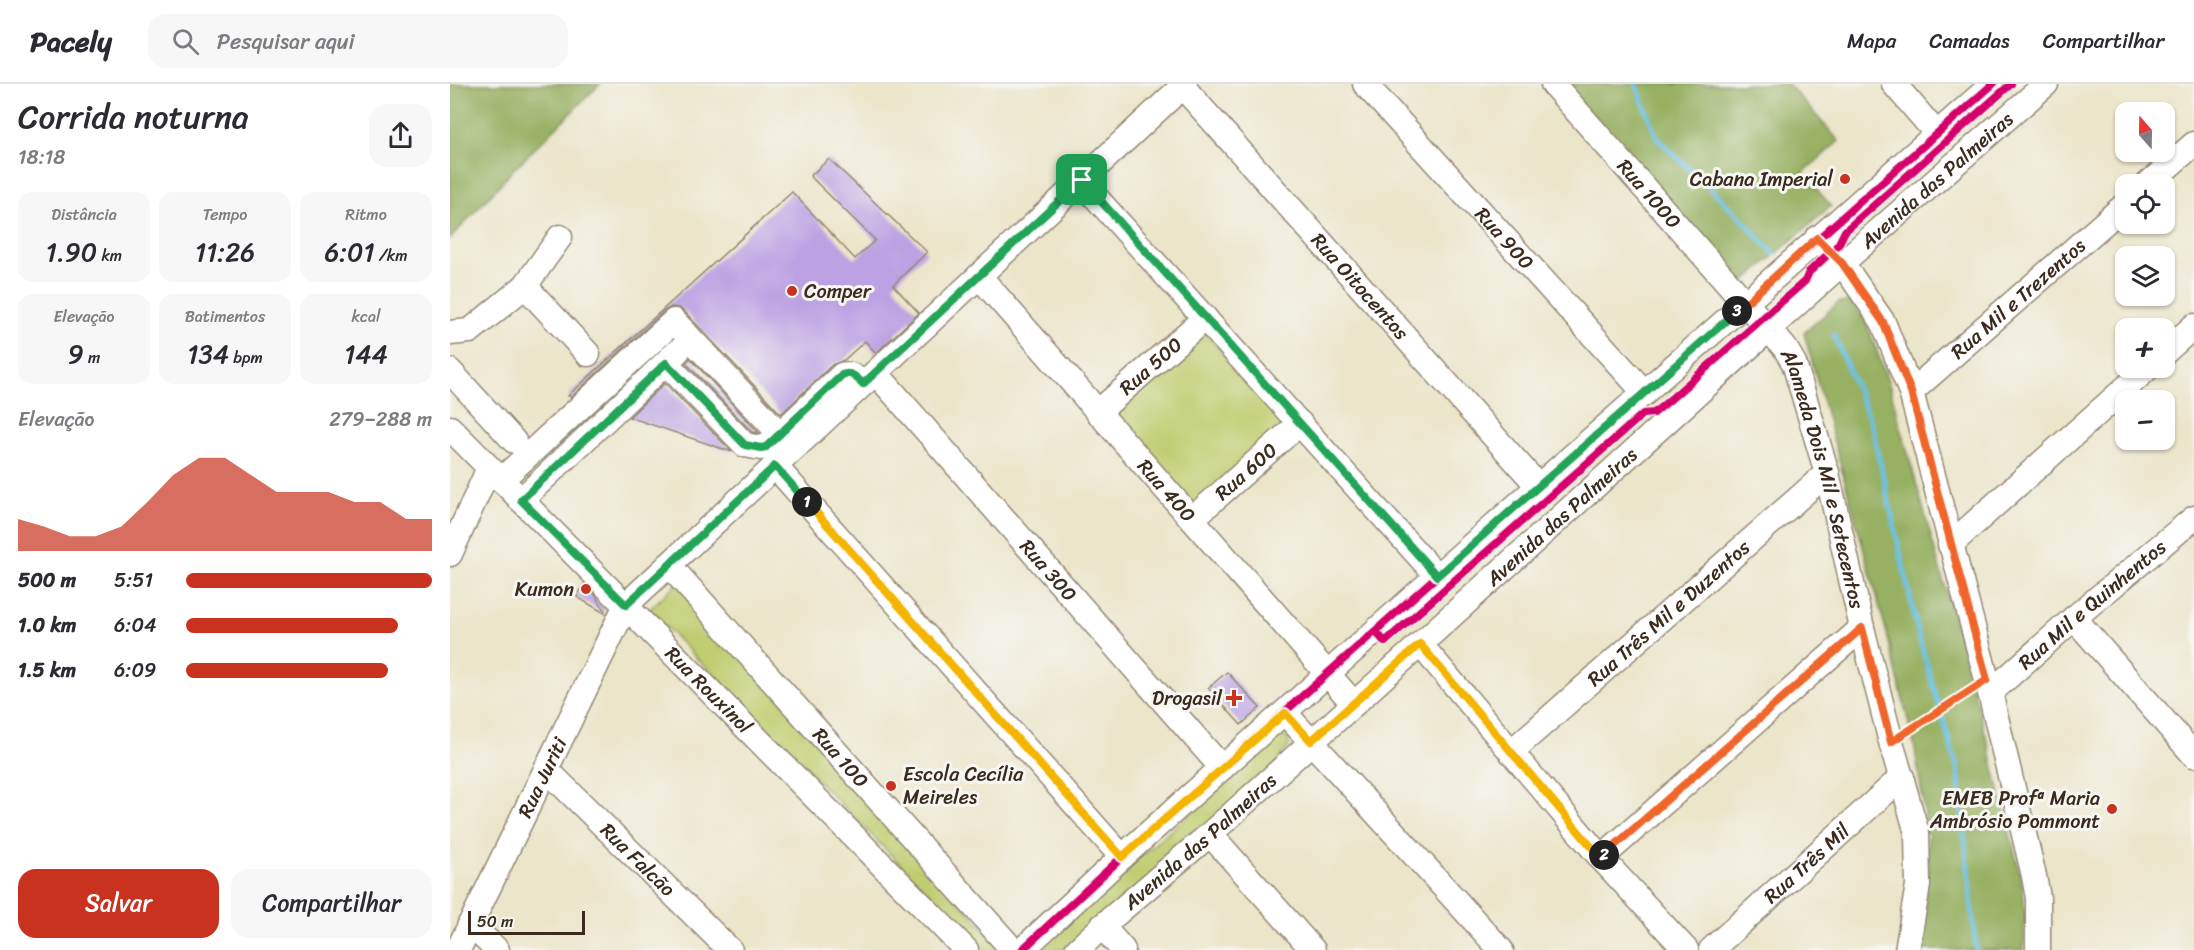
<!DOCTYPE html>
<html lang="pt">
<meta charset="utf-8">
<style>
body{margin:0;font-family:Sriracha,sans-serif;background:#f7f7f7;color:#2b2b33;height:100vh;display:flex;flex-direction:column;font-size:22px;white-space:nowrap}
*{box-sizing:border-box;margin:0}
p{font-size:20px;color:#7c7c81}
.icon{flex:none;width:33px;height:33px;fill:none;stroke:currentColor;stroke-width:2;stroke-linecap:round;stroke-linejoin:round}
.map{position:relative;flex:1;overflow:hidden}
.details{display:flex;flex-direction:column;background:#fff;width:450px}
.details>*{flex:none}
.needle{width:39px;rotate:340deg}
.buttons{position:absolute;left:1665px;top:18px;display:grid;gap:12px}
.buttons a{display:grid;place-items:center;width:60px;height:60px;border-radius:12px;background:#fff;box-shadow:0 2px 4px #0004;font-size:30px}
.scale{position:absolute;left:18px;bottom:15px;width:117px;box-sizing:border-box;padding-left:6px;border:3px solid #3b2a1e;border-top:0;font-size:16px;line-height:21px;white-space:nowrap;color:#3b2a1e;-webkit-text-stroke:4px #f6f6f2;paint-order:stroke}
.pin{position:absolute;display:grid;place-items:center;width:51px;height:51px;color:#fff;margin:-26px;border-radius:12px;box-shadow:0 3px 9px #0006}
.km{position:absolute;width:30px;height:30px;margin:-15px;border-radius:50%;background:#222;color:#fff;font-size:16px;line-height:30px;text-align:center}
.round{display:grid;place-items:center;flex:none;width:63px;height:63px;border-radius:18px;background:#f7f7f7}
.head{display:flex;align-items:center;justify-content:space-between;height:102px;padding:0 18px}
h1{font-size:33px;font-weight:600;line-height:45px}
.stats{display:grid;grid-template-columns:repeat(3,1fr);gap:9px;height:102px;padding:6px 18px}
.stats div{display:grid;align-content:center;border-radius:15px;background:#f7f7f7;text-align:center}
.stats b{font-size:26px;font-weight:600}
.stats small{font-size:16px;font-weight:400}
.stats p{font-size:16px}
.chart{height:168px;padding:12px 18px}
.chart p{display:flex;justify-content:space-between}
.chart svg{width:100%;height:108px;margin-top:6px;fill:#c8321e;opacity:.7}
.primary-button{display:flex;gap:12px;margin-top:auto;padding:12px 18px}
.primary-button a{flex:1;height:69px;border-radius:18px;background:#c8321e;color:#fff;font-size:24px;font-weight:600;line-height:69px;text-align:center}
.primary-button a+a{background:#f7f7f7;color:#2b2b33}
ul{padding:0 18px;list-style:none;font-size:20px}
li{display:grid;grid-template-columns:96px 72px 1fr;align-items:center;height:45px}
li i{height:15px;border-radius:8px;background:#c8321e}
header{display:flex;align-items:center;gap:36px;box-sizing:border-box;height:84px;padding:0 30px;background:#fff;border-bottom:2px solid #e1e1e2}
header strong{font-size:28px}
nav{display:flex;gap:33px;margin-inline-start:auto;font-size:21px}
.search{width:420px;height:54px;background:#f7f7f7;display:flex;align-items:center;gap:15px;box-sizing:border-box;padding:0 21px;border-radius:18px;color:#7c7c81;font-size:22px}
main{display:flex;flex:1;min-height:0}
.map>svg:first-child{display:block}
.green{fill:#bfcd6f;stroke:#7d7c46;stroke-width:1.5}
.forest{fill:#97b062;stroke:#696d40;stroke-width:1.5}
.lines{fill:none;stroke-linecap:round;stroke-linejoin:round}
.stream{stroke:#69c3e7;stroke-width:4.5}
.building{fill:#bca2e2}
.minor-casing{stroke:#938874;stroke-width:27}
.path{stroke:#938874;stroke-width:3;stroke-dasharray:4.5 4.5;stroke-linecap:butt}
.minor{stroke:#fff;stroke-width:24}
.cycleway-casing{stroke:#f6f6f2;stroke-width:11}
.cycleway{stroke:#d6006c;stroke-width:8}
.split-1-casing{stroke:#fff;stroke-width:12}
.split-2-casing{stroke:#fff;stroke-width:12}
.split-3-casing{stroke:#fff;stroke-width:12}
.split-4-casing{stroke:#fff;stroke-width:12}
.split-1{stroke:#22a559;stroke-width:8}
.split-2{stroke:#f5b400;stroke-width:8}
.split-3{stroke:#f0652b;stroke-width:8}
.split-4{stroke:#22a559;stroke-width:8}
.poi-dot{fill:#c8321e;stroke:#f6f6f2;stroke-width:2}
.labels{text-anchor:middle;stroke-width:6;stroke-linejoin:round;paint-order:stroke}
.poi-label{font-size:20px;fill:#3b2a1e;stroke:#f6f6f2;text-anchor:end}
.street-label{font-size:20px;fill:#3b2a1e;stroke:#f6f6f2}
</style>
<header>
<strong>Pacely</strong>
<div class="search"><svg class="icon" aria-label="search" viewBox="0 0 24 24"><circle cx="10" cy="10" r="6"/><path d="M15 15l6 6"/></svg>Pesquisar aqui</div>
<nav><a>Mapa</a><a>Camadas</a><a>Compartilhar</a></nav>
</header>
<main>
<section class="details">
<div class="head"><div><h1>Corrida noturna</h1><p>18:18</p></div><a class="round"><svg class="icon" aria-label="share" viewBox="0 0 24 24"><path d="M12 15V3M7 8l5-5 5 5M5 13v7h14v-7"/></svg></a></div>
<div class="stats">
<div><p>Distância</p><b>1.90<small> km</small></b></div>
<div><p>Tempo</p><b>11:26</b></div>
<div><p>Ritmo</p><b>6:01<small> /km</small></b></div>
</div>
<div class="stats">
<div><p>Elevação</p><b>9<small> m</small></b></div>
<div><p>Batimentos</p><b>134<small> bpm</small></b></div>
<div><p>kcal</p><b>144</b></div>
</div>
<div class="chart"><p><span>Elevação</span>279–288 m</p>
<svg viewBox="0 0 160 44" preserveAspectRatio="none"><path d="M0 44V31L10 34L20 38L30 38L40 34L50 24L60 13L70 6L80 6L90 13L100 20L110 20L120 20L130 24L140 24L150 31L160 31V44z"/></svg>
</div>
<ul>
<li><b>500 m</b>5:51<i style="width:100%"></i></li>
<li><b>1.0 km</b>6:04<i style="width:86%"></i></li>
<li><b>1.5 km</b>6:09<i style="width:82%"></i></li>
</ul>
<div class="primary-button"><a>Salvar</a><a>Compartilhar</a></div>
</section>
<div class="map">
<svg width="1744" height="866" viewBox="0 0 1744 866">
<rect width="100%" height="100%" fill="#f6f6f2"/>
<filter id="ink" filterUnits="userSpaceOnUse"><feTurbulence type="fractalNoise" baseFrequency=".0167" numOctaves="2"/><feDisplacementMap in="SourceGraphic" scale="12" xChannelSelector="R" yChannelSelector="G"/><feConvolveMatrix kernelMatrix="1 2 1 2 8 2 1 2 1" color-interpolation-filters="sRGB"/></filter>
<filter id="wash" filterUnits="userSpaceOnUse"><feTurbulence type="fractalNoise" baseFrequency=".008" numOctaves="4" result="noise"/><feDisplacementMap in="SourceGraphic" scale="24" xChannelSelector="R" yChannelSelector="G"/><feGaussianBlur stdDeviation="1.35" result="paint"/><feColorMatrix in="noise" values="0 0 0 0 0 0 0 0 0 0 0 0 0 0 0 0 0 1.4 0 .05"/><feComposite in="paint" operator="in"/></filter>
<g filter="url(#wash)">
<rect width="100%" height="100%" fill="#ebe5c9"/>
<g class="green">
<path d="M754,248l85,95 -94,83 -84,-95z"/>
<path d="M227,499l326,367h-18l-336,-340z"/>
<path d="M833,652l5,3 1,7 -25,33 -200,171h-31l245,-213z"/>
</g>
<g class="forest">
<path d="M0,0h150l-87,86 -63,69z"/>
<path d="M1109,0h229l51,57 -36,32 28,33 -93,81z"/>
<path d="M1389,218h13l14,20 22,59 98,355 36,146 3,29 -1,39h-104l5,-36 3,-78 -13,-87 -28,-115 -83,-301z"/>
</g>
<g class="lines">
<g class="stream">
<path d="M1186,0l21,54 81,77 36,39"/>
<path d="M1384,251l37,87 49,219 38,130 18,179"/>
</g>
</g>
<g id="blocks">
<g class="building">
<path d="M379,75l98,93 -34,33 26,28 -43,40 -11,-12 -21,19 -12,5 -51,49 -97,-103 -5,-3 -8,-1 -7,4 -93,86 -3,-1 224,-204 63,67 20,-19 -65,-64z"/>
<path d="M240,274l69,75 -7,-1 -66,-69z"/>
<path d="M215,299l67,69 -103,-35z"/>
<path d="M134,500l10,9 12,21 -29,-17z"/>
<path d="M777,588l33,36 -19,17 -33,-37z"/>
</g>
</g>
</g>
<g filter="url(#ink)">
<use href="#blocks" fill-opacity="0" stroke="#938874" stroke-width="1.5"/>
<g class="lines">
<g class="minor-casing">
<g id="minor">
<path id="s1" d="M915,0l280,309"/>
<path id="s2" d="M1103,0l232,264 9,15 33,110 35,155 29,114 26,91 1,52 -11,65"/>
<path d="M1444,0l43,50"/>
<path id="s3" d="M732,2l357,401"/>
<path d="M631,97l356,395"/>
<path d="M1698,100l46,-40"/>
<path d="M1367,154l25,25 41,59 28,70 76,288 47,196 4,22v52"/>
<path id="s4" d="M529,192l375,428"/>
<path d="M75,202l63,68"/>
<path d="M0,249l20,-2 55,-45 35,-49"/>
<path d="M1714,269l30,-27"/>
<path d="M216,279l79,82 16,3 12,-7 69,-66c9,-3 14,3 21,9"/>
<path d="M0,287l64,70"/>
<path id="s5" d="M426,289l346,395"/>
<path id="s6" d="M1461,308l215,-188"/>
<path id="s7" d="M648,328l107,-94"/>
<path id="s8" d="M0,344l516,522"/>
<path d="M325,382l347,391"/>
<path d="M51,396l173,-159 106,113"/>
<path d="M71,416l157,-149"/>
<path id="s9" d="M742,435l108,-96"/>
<path d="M1500,461l198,-177"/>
<path d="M0,470l39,-86"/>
<path id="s10" d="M219,481l344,385"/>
<path d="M1624,534l120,137"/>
<path d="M970,560l181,214 85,92"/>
<path id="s11" d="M1540,609l84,-75 120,-100"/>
<path d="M835,629l216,237"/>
<path id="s12" d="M1061,668l316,-279"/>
<path id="s13" d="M96,685l184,181"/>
<path d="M760,750l103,116"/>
<path d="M1151,774l261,-230"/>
<path d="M20,840l27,26"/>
<path d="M652,842l21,24"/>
<path id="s14" d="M8,866l168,-345 559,-521"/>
<path d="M572,866l100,-93 315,-281 556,-492"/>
<path id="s15" d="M627,866l30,-28 103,-88 632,-571 204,-179"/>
<path id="s16" d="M1261,866l191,-173"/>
</g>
</g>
<path class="path" d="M1458,647l62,-41"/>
<use href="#minor" class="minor"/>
<g class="cycleway-casing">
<g id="cycleway">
<path d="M926,548l9,10 258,-228 11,-1 19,-16 132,-116 4,-9 29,-27 7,-14 166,-147"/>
<path d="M572,866l100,-93 315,-281 556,-492"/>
</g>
</g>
<use href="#cycleway" class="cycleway"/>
</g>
</g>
<g class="lines" filter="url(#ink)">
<g class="split-1-casing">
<path id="split-1" d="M357,418l-32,-36 -149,139 -105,-105 145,-137 79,82 16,3 5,-1 76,-72c9,-4 15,3 21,9l219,-204"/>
</g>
<g class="split-2-casing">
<path id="split-2" d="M357,418l315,355 163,-144 26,28 109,-97 181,214 3,-3"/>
</g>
<g class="split-3-casing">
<path id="split-3" d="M1154,771l258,-227 29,114 96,-62 -76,-288 -28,-70 -41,-59 -25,-25 -80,73"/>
</g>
<g class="split-4-casing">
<path id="split-4" d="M632,96l355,396 300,-265"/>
</g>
<use href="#split-1" class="split-1"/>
<use href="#split-2" class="split-2"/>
<use href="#split-3" class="split-3"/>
<use href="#split-4" class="split-4"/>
</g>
<g class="poi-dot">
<circle cx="1395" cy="95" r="6"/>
<circle cx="342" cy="207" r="6"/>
<circle cx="136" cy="505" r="6"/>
<path d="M781 605h6v6h6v6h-6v6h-6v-6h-6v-6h6z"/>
<circle cx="441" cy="702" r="6"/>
<circle cx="1662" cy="725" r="6"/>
</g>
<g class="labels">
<g class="poi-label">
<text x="1383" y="102">Cabana Imperial</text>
<text x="354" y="214" text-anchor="start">Comper</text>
<text x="124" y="512">Kumon</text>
<text x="772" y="621">Drogasil</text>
<text x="453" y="697" text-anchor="start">Escola Cecília<tspan x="453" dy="23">Meireles</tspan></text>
<text x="1650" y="721">EMEB Profª Maria<tspan x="1650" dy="23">Ambrósio Pommont</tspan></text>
</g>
<g class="street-label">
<text dy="7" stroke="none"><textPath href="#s15" startOffset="1154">Avenida das Palmeiras</textPath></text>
<text dy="7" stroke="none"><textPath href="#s2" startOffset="146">Rua 1000</textPath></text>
<text dy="7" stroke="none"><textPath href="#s1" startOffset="208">Rua 900</textPath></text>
<text dy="7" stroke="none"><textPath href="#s3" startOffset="268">Rua Oitocentos</textPath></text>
<text dy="7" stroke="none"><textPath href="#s6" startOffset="142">Rua Mil e Trezentos</textPath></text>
<text dy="7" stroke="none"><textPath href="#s7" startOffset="70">Rua 500</textPath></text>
<text dy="7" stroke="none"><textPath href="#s9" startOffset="72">Rua 600</textPath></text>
<text dy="7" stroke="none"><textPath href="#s2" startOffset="488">Alameda Dois Mil e Setecentos</textPath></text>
<text dy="7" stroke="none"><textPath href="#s4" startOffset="285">Rua 400</textPath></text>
<text dy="7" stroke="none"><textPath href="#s15" startOffset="650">Avenida das Palmeiras</textPath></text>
<text dy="7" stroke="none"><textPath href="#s5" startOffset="262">Rua 300</textPath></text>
<text dy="7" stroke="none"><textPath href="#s11" startOffset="135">Rua Mil e Quinhentos</textPath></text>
<text dy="7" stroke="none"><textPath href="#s12" startOffset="210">Rua Três Mil e Duzentos</textPath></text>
<text dy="7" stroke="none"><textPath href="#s8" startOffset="368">Rua Rouxinol</textPath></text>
<text dy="7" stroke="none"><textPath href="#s10" startOffset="258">Rua 100</textPath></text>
<text dy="7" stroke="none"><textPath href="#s14" startOffset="192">Rua Juriti</textPath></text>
<text dy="7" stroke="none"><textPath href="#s15" startOffset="164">Avenida das Palmeiras</textPath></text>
<text dy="7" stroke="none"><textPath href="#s13" startOffset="129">Rua Falcão</textPath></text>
<text dy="7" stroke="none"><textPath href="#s16" startOffset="129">Rua Três Mil</textPath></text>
</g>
</g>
</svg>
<div class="buttons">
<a><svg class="needle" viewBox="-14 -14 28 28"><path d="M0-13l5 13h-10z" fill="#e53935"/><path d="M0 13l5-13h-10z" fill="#7c7c81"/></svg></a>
<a><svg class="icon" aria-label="locate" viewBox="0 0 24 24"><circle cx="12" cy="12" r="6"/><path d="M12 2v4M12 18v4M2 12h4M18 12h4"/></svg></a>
<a><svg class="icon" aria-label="layers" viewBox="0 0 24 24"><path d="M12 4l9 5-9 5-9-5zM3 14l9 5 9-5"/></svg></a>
<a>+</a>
<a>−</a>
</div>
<div class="scale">50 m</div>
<div class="pin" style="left:632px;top:96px;background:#1e9e55"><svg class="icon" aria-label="arrive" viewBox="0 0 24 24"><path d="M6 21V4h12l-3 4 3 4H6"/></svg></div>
<b class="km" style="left:357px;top:418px">1</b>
<b class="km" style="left:1154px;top:771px">2</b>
<b class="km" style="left:1287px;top:227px">3</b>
</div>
</main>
